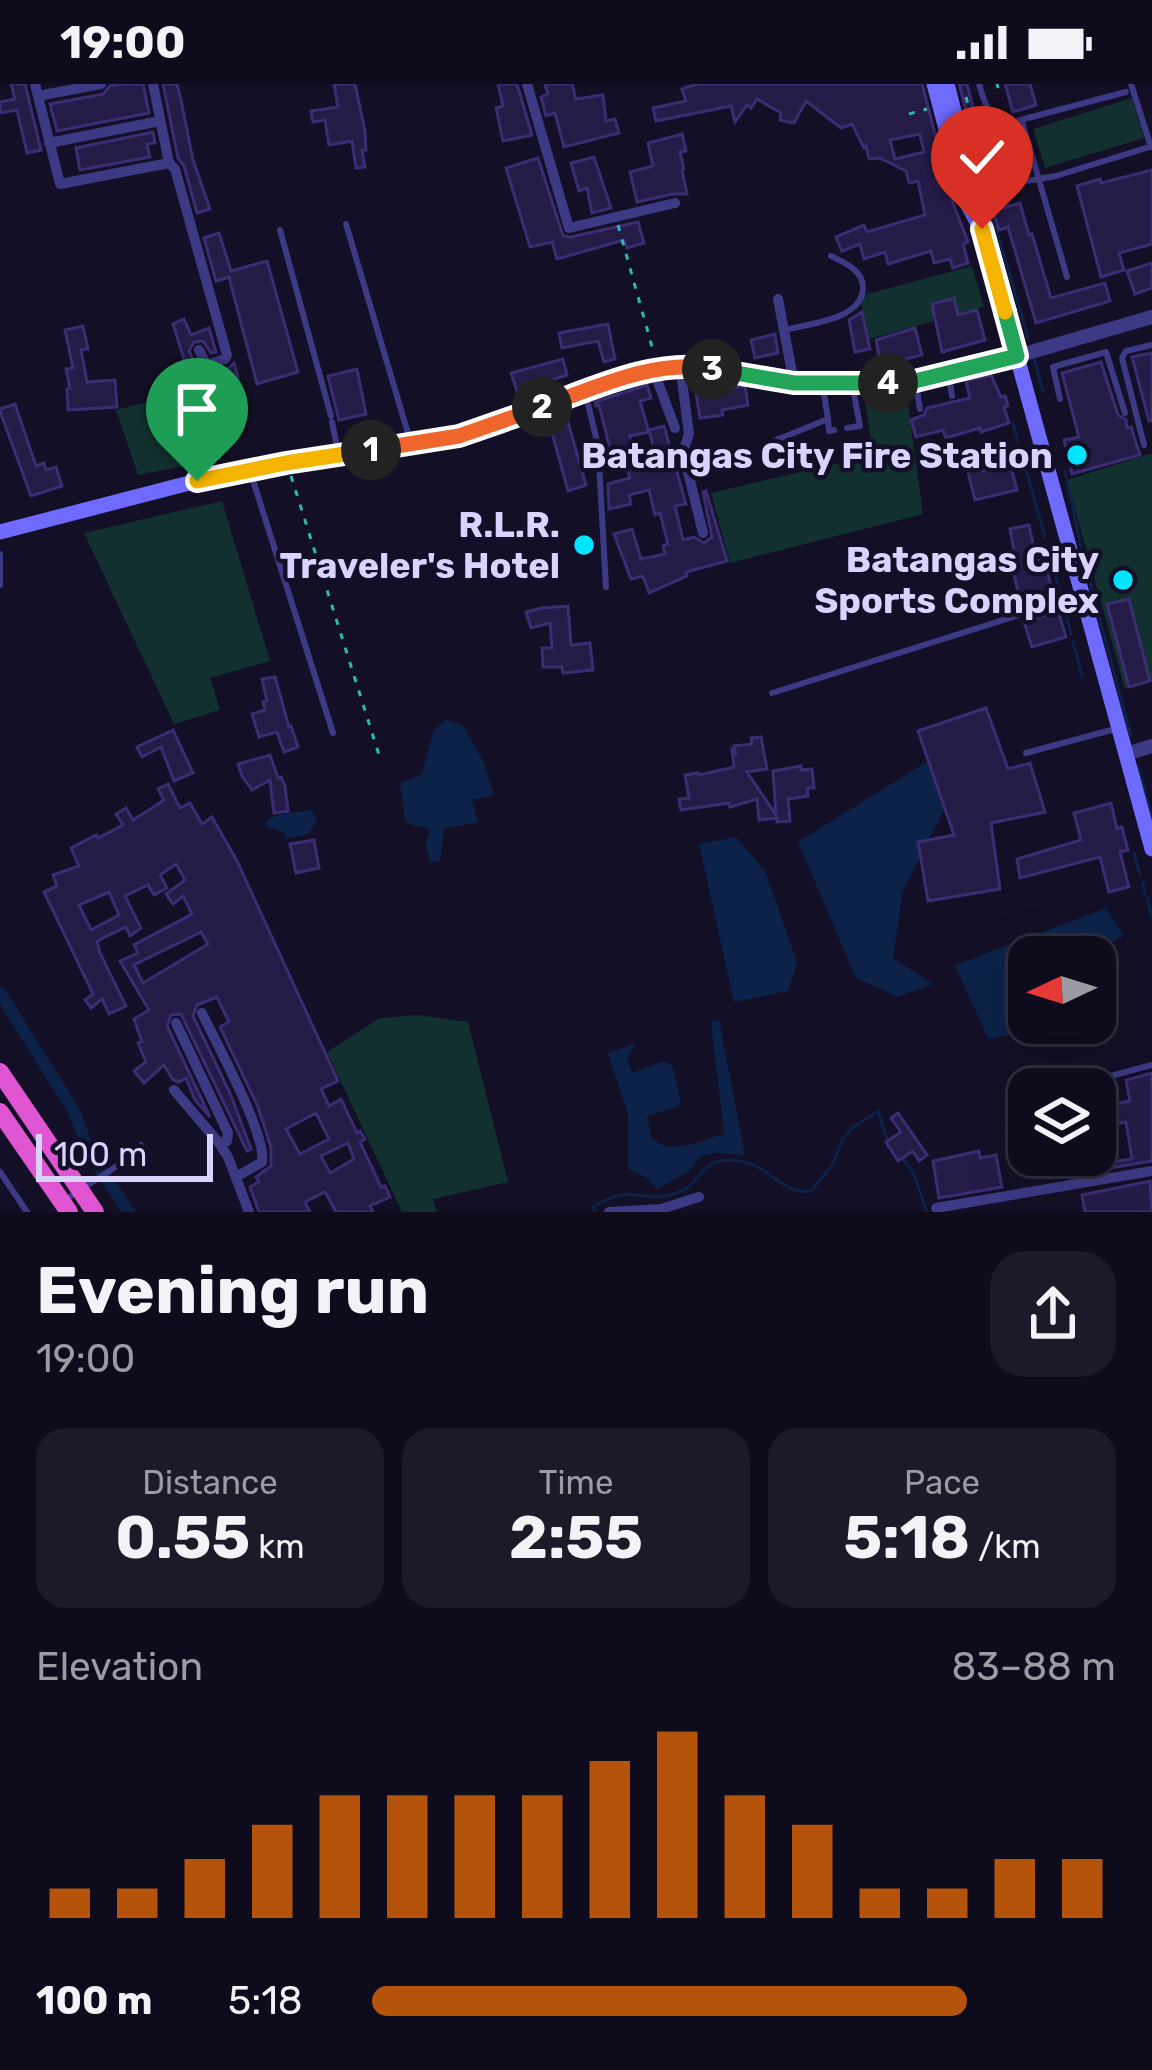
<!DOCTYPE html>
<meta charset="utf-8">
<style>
body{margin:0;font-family:Rubik,sans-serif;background:#1c1929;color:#f1f3f6;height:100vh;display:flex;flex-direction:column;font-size:45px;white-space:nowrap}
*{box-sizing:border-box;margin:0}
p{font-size:39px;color:#9b9ba3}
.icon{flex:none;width:66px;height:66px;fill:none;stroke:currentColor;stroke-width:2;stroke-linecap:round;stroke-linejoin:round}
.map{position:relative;height:1128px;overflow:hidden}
.side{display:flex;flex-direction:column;background:#0e0b1c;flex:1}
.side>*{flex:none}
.needle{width:78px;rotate:266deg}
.tools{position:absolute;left:1008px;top:852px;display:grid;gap:24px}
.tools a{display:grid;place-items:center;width:108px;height:108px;border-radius:24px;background:#0e0b1c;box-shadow:0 12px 48px #0002,0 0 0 3px #2e2b3b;font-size:60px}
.scale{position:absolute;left:36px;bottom:30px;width:177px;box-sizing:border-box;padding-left:12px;border:6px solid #d9d4ff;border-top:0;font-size:33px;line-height:42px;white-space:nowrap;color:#d9d4ff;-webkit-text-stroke:9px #130f26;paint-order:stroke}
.pin{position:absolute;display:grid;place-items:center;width:102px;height:102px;color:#fff;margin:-123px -51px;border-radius:50% 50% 50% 0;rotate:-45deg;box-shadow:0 0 12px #0007}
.pin .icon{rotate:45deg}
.km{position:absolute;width:60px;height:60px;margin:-30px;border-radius:50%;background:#222;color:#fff;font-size:33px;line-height:60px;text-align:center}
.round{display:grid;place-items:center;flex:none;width:126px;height:126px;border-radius:36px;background:#1c1929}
.head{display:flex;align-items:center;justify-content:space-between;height:204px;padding:0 36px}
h1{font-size:66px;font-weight:700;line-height:90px}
.metrics{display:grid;grid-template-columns:repeat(3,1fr);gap:18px;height:204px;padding:12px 36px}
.metrics div{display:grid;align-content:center;border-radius:30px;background:#1c1929;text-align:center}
.metrics b{font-size:60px;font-weight:700}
.metrics small{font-size:33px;font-weight:400}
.metrics p{font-size:33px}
.chart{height:336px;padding:24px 36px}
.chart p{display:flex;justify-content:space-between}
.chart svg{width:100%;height:216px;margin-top:12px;stroke:#b45309;stroke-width:6}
ul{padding:0 36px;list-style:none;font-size:39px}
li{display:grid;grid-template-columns:192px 144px 1fr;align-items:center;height:90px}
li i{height:30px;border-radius:15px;background:#b45309}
.status{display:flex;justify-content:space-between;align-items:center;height:84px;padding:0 60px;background:#0e0b1c;direction:ltr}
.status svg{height:33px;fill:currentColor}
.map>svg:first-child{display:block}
.green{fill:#12302f}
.water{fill:#0c2248}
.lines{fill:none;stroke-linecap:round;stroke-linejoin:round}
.stream{stroke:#0c2248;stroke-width:3}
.canal{stroke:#0c2248;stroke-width:12}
.building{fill:#241b47;stroke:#3b2d73;stroke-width:3;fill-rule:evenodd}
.path{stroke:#2fb8b0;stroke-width:3;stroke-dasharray:6 9;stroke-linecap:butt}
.service{stroke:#3d3a85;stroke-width:6}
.minor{stroke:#3d3a85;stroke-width:10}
.tertiary{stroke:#3d3a85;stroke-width:14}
.secondary{stroke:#6f6bff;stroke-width:15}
.trunk{stroke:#e055d1;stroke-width:18}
.split-1-casing{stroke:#fff;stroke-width:24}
.split-2-casing{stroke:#fff;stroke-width:24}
.split-3-casing{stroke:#fff;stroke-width:24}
.split-4-casing{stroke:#fff;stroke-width:24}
.split-5-casing{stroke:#fff;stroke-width:24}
.split-6-casing{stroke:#fff;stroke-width:24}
.split-1{stroke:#f5b400;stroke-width:15}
.split-2{stroke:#f0652b;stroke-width:15}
.split-3{stroke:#f0652b;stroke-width:15}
.split-4{stroke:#22a559;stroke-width:15}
.split-5{stroke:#22a559;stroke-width:15}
.split-6{stroke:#f5b400;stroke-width:15}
.poi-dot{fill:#00e5ff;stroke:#130f26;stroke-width:4.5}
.labels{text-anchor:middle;stroke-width:9;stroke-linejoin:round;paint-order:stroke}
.poi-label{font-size:36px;font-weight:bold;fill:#d9d4ff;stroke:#130f26;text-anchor:end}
</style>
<div class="status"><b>19:00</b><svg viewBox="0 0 49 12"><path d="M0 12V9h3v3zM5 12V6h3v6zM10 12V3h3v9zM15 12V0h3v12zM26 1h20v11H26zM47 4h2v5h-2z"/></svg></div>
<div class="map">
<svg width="1152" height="1128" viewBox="0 0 1152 1128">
<rect width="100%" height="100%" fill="#130f26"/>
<g class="green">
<path d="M1132,14l12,40 -99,30 -12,-39z"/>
<path d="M972,182l12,41 -115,32 -9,-43z"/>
<path d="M906,306l17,124 -193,49 -19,-70 162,-38 -9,-63z"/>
<path d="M189,307l21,70 -72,14 -22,-65z"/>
<path d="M1152,369v227l-27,9 -58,-209z"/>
<path d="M222,417l48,160 -60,17 10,32 -46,14 -90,-191z"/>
<path d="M418,931l50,7 40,160 -75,17 4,13h-35l-75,-160 53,-34z"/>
</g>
<g class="water">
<path d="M446,636l17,5 21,38 10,32 -22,5 6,22 -34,7 -4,32 -9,2 -6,-19 5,-13c-8,-7 -18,-3 -25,-10l-5,-38 22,-9 12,-44z"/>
<path d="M928,677l17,47 -42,83 -10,67 40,26 -35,13 -42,-19 -58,-136z"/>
<path d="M312,726l5,11 -9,13 -22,5 -2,-6 -18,-7 1,-6 10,-5z"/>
<path d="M736,753l29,34 32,91 -9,29 -54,11 -35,-158z"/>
<path d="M1106,824l18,28 -41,21h-54v62l-6,13 -35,7 -33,-74z"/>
<path d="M719,936l26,135 -29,-2 -15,3 -13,16 -31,17 -10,-11 -19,-9v-55l-20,-61 29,-10 -10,14 5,16 29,-11h6l6,5 8,35 -4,5 -30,9c1,3 3,19 5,21 15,21 53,2 72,-3l-13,-112z"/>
</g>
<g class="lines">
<g class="stream">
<path d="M993,133l35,121"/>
<path d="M1034,275l9,32"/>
<path d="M1013,339l5,19"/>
<path d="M1022,372l23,81"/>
<path d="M1065,387l17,81 49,184"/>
<path d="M1054,486l17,64"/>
<path d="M1073,558l9,34"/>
<path d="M1138,682l14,50"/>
<path d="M1134,769l6,22"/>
<path d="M1143,799l2,11"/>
<path d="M1147,814l5,19"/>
<path d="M900,1071l13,17 14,40"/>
<path d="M596,1128l-3,-5c39,-25 47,-3 81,-13 33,-10 22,-42 71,-32 24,5 40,34 66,29l22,-27 10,-25 9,-11 26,-17 11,34"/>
</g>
<path class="canal" d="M0,909l74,118 16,43 39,58"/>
</g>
<g class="building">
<path d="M11,0h14l16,66 -14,3 -10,-43 -17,3v-11l15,-3z"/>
<path d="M121,0h22l6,29 -92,18 -7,-27 53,-10 7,-8z"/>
<path d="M163,0h14l4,16 12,60 17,49 -13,4 -13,-47 -6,-8z"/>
<path d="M334,0h21l10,47 1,19h-4l3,17 -9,1 -4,-27 -23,4 -4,-25 -12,2 -2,-11 27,-4z"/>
<path d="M498,0h19l15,51 -29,6 -7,-33 7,-2z"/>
<path d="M545,0h27l4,15 27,-4 3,26 9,-2 4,14 -55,14 -9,-34 -9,3 -5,-19 7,-3z"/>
<path d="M697,0h225l31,119 15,39 -5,2 5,19 -15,5 -3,-9 -16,4 -3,-12 -43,13 -3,-12 -21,7 -4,-15 -18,7 -6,-14 28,-12 3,7 58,-17 -7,-34 -9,2 -3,-12 -26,-13 -11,1 -3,-13 -2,2 -12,-24 -11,4 -35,-27 -12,22 -14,-3 1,-7 -24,-14 -6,9 -4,-3 -12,17 -4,-16 -75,15 -3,-13 33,-7 -4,-12zM920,50l4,18 -29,7 -5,-19z"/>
<path d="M959,0h8l8,31 10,11 14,7 -6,15 -17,-1z"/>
<path d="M1005,0h25l6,21 -23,7z"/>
<path d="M153,48l2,11 -8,1 3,13 -70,13 -4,-22z"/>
<path d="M682,50l4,17 -6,1 4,17 -2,1 5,24h-14l-36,8 -7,-30 23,-6 -5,-23z"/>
<path d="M594,73l17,51 -19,5 -5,-25 -8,3 -8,-28z"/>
<path d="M538,74l25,78 8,1 67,-15 6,21 -17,5 -3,-8 -67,19 -5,-17 -22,5 -24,-79z"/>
<path d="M1152,86v74l-33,9 5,17 -23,7 -24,-91 23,-7 1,4z"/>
<path d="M1020,119l9,32 3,-1 19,64 54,-15 5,18 -74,22 -28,-96 -9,3 -6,-19z"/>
<path d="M219,149l12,38 36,-10 31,111 -41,12 -28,-107 -13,4 -12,-43z"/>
<path d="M1152,179v25l-17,6 -8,-23z"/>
<path d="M954,214l4,17 19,-5 8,30 -43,12 -10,-48z"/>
<path d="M862,228l8,37 -15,3 -6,-32z"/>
<path d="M184,235l7,16 18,-7 7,24 -5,1 -8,-12 -9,1 -5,9 8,17 15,5 17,-5 5,-5 4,14 -44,14 -21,-67z"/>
<path d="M608,240l7,35 -11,3 -6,-21 -36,7 -3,-15z"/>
<path d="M83,242l5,23 -7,1 6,32 28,-2 2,27 -49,3 -1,-21 3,-1 -4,-19 7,-1 -8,-38z"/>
<path d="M915,244l7,27 -24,6 -1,-3 -17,3 -4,-21z"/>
<path d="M775,250l3,19 -23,5 -4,-18z"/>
<path d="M1152,269v68h-3l-17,-64z"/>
<path d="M563,275l4,16 -50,16 -6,-18z"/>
<path d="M1101,278l17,53 8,5 1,8 4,-1 9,28 -68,19 -8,-34 15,-3 -17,-64z"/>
<path d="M357,285l9,45 -27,6 -11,-44z"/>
<path d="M991,291l10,22 4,-1 3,10 -4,1 5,16 -28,9 -1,-4 -34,10 -3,-8 -27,7 -5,-17 13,-5 3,-7 43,-10 -4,-17z"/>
<path d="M647,301l4,13 -11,3 9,31 -19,4 5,23 20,-5 -6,-24 15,-4 22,78 -11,2 8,34 11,-3 10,6 8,-6 -9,-45 3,-1 21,70 -41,11 1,4 -38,17 -6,-17 -12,3 -17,-45 18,-5 9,30 24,-5 -2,-8 5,-2 -8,-31 -5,2 -6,-25 -20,5 2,9 -22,5 -1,-25 22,-6 -7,-23 -11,2 -13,-52 -3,1 -1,-4z"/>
<path d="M745,302l3,19 -26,5 1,5 -23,3 -4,-24z"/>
<path d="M15,320l21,62 8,-3 2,7 10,-3 6,19 -31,10 -31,-85v-2z"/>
<path d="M567,335l19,66 -18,6 -19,-69z"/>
<path d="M983,371l-8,5v9l7,2 28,-8 7,27 -42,10 -10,-40z"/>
<path d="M1029,441l8,36 7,-2 8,32 -32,8 -8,-32 5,-1 -7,-37z"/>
<path d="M1129,515l21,82 -21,6 -22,-83z"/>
<path d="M568,522l3,39 19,-2 3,27 -30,3 -1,-6h-19l-1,-19h10l-2,-25 -19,5 -5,-16 16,-4z"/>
<path d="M1058,527l8,26 -34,10 -8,-25z"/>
<path d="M275,593l14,50 2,-1 7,21 -14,5 -7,-20 -18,5 -7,-23 13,-4 -2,-8 4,-1 -5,-22z"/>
<path d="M986,624l22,61 22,-6 15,49 -54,11 9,66 -72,12 -10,-59 36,-7 -36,-104z"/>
<path d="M173,646l20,43 -19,8 -13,-34 -19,10 -5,-10z"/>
<path d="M761,653l6,32 -20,3 29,43 -3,-44 28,-5v4l11,-1 2,19h-7l1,8 -20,3 2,22 -13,1v-4l-18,2 -2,-21 -27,8 -1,-4 -48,7 -2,-11 10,-1 -4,-23 13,-2 1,2 35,-8 -2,-17 4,5 -2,-9 18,-2 -1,-6z"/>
<path d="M270,671l8,23 3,-1 4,9 3,25 -14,2 -4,-33 -18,10 -10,-14 -4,-12z"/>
<path d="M168,700l12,24 10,-5 12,21 10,-7 25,44 101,220 -17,8 8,17 12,-7 16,34 3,-2 5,8 -5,3 21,45 4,-1 5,11 -20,9 3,6h-37l-11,-20 -20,10 5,10h-51l-9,-25 9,-5 -3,-5 15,-11v-19l-13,-40 -38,-80 9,-5 -12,-25 -20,8 -4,11 37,77 21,56 -4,2 -66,-137 -10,1 -4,11 43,91 -15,-17 -9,-22 -7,4 -6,-2 -9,-15 -20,18 -10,-12 12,-9 -8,-19 4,-1 -8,-23 15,-9 -29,-49 18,-8 -4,-8 58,-31 -9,-18 -10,8 -7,-10 19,-14 -9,-16 -16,11 7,13 -13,7 -6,-10 -23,11 16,32 -11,8 -4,-9 -29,14 3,12 26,53 -17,8 -7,-15 -11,9 -6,-8 8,-6 -49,-102 13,-6 -4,-11 26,-9 -8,-18 25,-13 2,3 25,-13 -7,-11 10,-6 7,12 19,-12 12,-8 -6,-11zM109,808l10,23 -28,15 -12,-25zM201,848l7,12 -65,39 -9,-18zM316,1029l13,26 -29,15 -14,-25zM348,1059l6,16 -24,14 -9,-17z"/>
<path d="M1111,719l6,26 5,-2 6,23 -8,2 9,35 -20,5 -9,-35 -80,21 -3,-19 64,-19 -7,-27z"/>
<path d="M314,756l5,28 -23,5 -6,-29z"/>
<path d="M1152,989v88l-60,10 -4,-16h7v-18h4l6,26 27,-4 -6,-37 -31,6v-20l35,-7 -4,-21z"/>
<path d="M898,1029l29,42 -8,6 -6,-10 -15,10 -12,-19 15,-10 -10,-14z"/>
<path d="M979,1067l1,7 16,-3 6,32 -63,11 -6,-37z"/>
<path d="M1150,1097l2,31h-67l-3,-17z"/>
</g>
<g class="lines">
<g class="path">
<path d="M997,0l1,4"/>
<path d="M966,13l13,46"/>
<path d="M909,30l18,-5"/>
<path d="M980,59l34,-2"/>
<path d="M618,141l36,129"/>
<path d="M291,392l89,282"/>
</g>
<g class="service">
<path d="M979,0c6,21 9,35 34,38l113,-30"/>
<path d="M1131,0l20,63"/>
<path d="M1022,37l45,156"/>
<path d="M1014,99l42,-7 96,-30"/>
<path d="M980,111l23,-8"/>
<path d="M346,140l64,216"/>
<path d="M280,146l51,186"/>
<path d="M785,246c25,-7 77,-10 78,-42 0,-18 -18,-25 -32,-32"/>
<path d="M949,293l3,19"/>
<path d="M916,300l4,25"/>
<path d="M586,312l12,49 8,142"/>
<path d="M1060,315l-7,-32 53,-15 19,61"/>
<path d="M828,335l1,12 5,-1"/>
<path d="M332,338l6,30"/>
<path d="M847,344l13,-2 -7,-37"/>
<path d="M774,357l54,-22 -5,-31"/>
<path d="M1144,361l-22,-87 4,-7 26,-6"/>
<path d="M1000,374l37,-11"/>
<path d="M981,380l11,-4"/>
<path d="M251,390l82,259"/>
<path d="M0,470v31"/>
<path d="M772,609l307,-97"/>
<path d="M1026,669l89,-24"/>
<path d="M1081,1000l71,-19"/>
<path d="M0,1088l27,40"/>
<path d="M65,1116l61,-40 15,-15"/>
</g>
<g class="minor">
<path d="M35,0l25,100 109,-21 6,6 52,186 -2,4 -16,5 -4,-2 -6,-12"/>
<path d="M153,0l16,79"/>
<path d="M527,0l42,144 106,-25"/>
<path d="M38,12l63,-12"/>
<path d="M49,59l111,-22"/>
<path d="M778,215l16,84"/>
<path d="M680,281l9,69 -6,18 20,81"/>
<path d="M653,285l22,59"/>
<path d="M202,929c14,30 65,122 60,149l-26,15"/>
<path d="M176,939l52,110 -1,8 -8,2"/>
<path d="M174,1006l45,53 9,14 21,55"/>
<path d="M936,1124l216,-37"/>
<path d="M609,1128l52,-3 38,-12"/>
</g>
<g class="tertiary">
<path d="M1017,272l135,-39"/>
<path d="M1126,670l26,-8"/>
</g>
<g class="secondary">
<path d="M934,0l31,116 13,24"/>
<path d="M947,0l29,112 6,33 170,620"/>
<path d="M0,448l197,-51 89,-18 173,-27 200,-68 36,-3 99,18 85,1 36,-3 102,-25"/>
</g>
<g class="trunk">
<path d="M0,988l95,140"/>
<path d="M0,1028l69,100"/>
</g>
</g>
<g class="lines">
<g class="split-1-casing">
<path id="split-1" d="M197,397l89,-18 85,-13"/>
</g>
<g class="split-2-casing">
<path id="split-2" d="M371,366l88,-14 83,-29"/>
</g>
<g class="split-3-casing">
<path id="split-3" d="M542,323c52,-19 116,-49 170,-38"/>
</g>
<g class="split-4-casing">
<path id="split-4" d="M712,285l82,14h94"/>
</g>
<g class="split-5-casing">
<path id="split-5" d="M888,299l27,-2 102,-25 -12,-44"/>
</g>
<g class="split-6-casing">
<path id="split-6" d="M982,145l23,83"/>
</g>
<use href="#split-1" class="split-1"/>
<use href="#split-2" class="split-2"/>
<use href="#split-3" class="split-3"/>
<use href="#split-4" class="split-4"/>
<use href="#split-5" class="split-5"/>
<use href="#split-6" class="split-6"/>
</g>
<g class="poi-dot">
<circle cx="1077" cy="371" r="12"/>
<circle cx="584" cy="461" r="12"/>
<circle cx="1123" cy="496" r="12"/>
</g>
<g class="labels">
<g class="poi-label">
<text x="1053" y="384">Batangas City Fire Station</text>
<text x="560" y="453">R.L.R.<tspan x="560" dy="41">Traveler's Hotel</tspan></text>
<text x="1099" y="488">Batangas City<tspan x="1099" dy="41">Sports Complex</tspan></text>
</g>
</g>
</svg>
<div class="tools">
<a><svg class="needle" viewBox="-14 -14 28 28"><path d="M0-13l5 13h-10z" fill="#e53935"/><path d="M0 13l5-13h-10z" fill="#9b9ba3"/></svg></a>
<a><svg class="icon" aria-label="layers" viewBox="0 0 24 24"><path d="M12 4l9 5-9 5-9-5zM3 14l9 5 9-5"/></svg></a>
</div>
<div class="scale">100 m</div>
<div class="pin" style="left:197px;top:397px;background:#1e9e55"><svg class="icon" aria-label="arrive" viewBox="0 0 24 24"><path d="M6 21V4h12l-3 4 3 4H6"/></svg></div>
<div class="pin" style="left:982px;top:145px;background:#d93025"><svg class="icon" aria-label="check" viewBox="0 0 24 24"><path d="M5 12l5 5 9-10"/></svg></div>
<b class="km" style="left:371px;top:366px">1</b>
<b class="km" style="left:542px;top:323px">2</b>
<b class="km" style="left:712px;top:285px">3</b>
<b class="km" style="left:888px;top:299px">4</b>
</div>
<section class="side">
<div class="head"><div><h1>Evening run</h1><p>19:00</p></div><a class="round"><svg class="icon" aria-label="share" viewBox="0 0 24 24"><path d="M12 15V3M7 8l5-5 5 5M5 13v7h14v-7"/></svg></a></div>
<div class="metrics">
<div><p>Distance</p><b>0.55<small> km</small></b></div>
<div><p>Time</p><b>2:55</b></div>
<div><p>Pace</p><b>5:18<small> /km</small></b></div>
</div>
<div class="chart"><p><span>Elevation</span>83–88 m</p>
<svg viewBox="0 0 160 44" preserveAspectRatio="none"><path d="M5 44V38M15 44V38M25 44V32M35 44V25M45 44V19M55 44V19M65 44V19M75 44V19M85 44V12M95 44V6M105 44V19M115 44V25M125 44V38M135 44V38M145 44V32M155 44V32"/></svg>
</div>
<ul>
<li><b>100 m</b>5:18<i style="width:80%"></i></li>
</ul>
</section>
